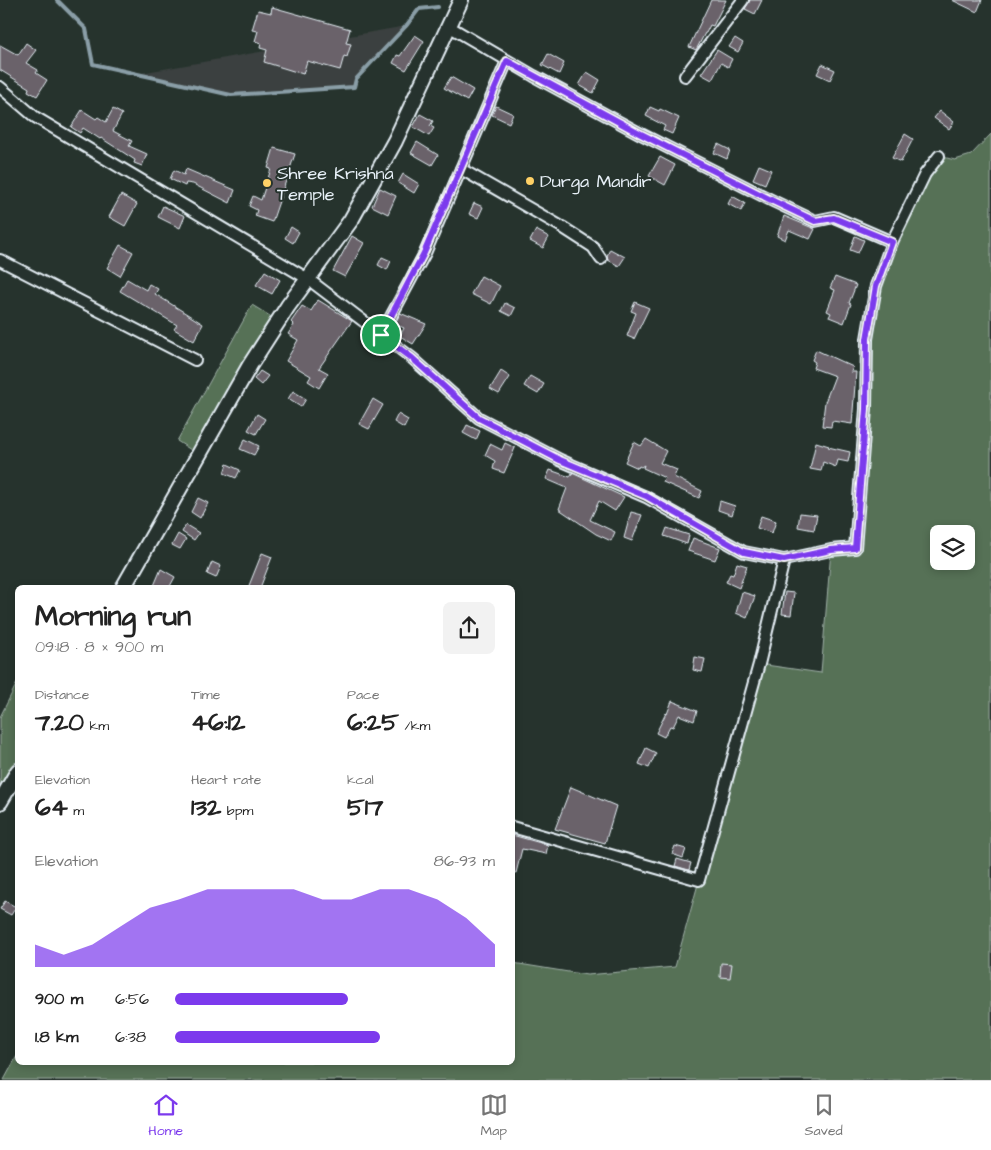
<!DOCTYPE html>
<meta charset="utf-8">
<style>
body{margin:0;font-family:"Architects Daughter",sans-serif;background:#f2f2f2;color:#222;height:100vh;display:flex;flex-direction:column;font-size:19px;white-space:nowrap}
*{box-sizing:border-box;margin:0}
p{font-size:16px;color:#767676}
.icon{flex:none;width:28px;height:28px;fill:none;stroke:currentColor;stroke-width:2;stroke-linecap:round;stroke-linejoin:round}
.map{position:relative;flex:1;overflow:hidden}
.panel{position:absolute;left:15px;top:585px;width:500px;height:480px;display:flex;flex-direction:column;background:#fff;border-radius:8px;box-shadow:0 2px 8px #0003}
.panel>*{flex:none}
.tools{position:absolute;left:930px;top:525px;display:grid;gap:10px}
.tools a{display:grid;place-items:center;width:45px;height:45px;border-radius:8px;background:#fff;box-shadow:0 2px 8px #0003;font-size:25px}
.pin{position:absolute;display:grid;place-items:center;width:42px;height:42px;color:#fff;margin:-21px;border:2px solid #fff;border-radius:50%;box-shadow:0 1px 5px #0007}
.round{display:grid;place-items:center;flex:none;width:52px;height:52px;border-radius:8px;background:#f2f2f2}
.headline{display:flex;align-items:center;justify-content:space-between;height:85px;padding:0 20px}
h1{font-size:28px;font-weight:700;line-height:38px}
.metrics{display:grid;grid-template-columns:repeat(3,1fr);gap:8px;height:85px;padding:5px 20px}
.metrics div{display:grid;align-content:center}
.metrics b{font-size:25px;font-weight:700}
.metrics small{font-size:14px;font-weight:400}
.metrics p{font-size:14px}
.chart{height:140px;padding:10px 20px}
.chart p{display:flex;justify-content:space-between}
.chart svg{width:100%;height:90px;margin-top:5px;fill:#7c3aed;opacity:.7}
ul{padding:0 20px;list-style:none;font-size:16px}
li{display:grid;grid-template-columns:80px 60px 1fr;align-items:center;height:38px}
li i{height:12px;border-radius:6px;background:#7c3aed}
.tab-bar{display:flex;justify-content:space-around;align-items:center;height:70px;border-top:1px solid #e0e0e0;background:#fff;font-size:14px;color:#767676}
.tab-bar a{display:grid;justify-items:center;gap:2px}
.tab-bar .on{color:#7c3aed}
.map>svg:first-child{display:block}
.built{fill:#3a413f}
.green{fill:#577157;stroke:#a0b1a8;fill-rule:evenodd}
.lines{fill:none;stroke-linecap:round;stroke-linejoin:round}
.stream{stroke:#8a9ea7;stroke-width:4}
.building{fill:#6a626a;stroke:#e8f1f8}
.street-casing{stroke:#e8f1f8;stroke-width:14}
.secondary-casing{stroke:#e8f1f8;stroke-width:18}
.street{stroke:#26332d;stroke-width:10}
.secondary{stroke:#26332d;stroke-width:14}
.route-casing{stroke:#fff;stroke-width:10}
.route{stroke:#7c3aed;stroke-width:6}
.poi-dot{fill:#ffd166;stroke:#26332d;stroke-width:2}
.labels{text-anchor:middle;stroke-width:4;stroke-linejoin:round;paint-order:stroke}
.poi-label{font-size:18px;fill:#e8f1f8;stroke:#26332d;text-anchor:start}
</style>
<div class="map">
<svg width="991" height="1080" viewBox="0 0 991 1080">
<rect width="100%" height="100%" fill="#26332d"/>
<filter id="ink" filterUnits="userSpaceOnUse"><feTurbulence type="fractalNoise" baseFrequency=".02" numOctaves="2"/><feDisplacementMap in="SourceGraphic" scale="10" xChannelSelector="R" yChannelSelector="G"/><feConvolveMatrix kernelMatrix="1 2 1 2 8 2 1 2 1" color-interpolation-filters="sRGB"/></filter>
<g filter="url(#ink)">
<path class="built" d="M406,26l-50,53 -2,8 -123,8 -96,-21z"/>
<g class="green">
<path d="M991,134v946h-987l13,-24 1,6h494l1,-99 74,12 88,-8 84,-303 62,9 10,-123 23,-2 22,-262 63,-130 16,4 16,-5zM939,534h27v27h-27z"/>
<path d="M252,305l26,16 -79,134 -22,-14z"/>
<path d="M17,683v88l-17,31v-85z"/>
</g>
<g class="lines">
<path class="stream" d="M57,0l29,29 7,35 138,31 123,-8 2,-8 50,-53 13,-17 19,-2"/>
</g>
<g class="building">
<path d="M711,0h15l-13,26 -3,-1 -4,8h-1l-9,17 -7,-3z"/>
<path d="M750,0h12l-7,14 -10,-5z"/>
<path d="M952,0h30l-5,12z"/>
<path d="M272,7l78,22 -4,14 5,1 -4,13 -3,-1 -4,14 -33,-9 -4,13 -39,-12 3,-12 -7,-2 1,-5 -6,-2 3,-10 -6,-1 6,-20 13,3z"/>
<path d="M415,35l9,6 -18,29 -13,-7 4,-8 3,1z"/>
<path d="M735,38l8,5 -5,9 -9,-5z"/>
<path d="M26,43l10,7 -10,13 12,7 -2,3 11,7 -10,16 -9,-5 1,-3 -29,-18v-25l18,10z"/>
<path d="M717,50l15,9 -4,8 -7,-4 -9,17 -11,-6z"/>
<path d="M548,54l16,9 -5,11 -17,-9z"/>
<path d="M822,64l13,6 -5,10 -13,-6z"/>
<path d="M587,72l13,8 -7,13 -14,-8z"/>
<path d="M451,77l22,13 -6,11 -23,-13z"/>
<path d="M496,106l17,8 -4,9 -17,-8z"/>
<path d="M650,107l9,4 1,-2 19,9 -7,16 -9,-4 2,-4 -19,-10z"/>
<path d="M113,109l9,5 -9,17 19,10 -3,5 18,8 -5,12 -8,-3 1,-3 -34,-22 -1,1 -17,-11 -3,5 -9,-6 11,-17 14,9 2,-2 8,5z"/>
<path d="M940,111l14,11 -5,7 -15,-11z"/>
<path d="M420,114l13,7 -3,5 4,2 -5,8 -16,-9z"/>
<path d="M905,134l8,5 -12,23 -9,-4z"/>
<path d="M417,142l21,13 -6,10 -21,-12z"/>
<path d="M718,144l12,6 -3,9 -13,-6z"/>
<path d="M274,148l21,6 -23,68 -17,-6 2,-6 -8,-4 4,-10 8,4 10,-31 -3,-1z"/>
<path d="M660,157l15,8 -10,20 -16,-9z"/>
<path d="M759,165l12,5 -6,14 -12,-5z"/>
<path d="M186,169l49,21 -5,13 -37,-19 -7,-1 -1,3 -15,-7 4,-9 10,5z"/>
<path d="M403,174l16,10 -5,9 -16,-10z"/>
<path d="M380,188l16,8 -8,18 -16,-8z"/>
<path d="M121,195l16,9 -12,22 -16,-9z"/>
<path d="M732,196l13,7 -4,8 -13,-7z"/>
<path d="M474,203l9,4 -5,11 -9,-4z"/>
<path d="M163,206l22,10 -5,12 -22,-11z"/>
<path d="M784,216l31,13 -5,10 -21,-9 -4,10 -8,-4z"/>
<path d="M291,227l8,5 -6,11 -8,-5z"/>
<path d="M536,230l13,7 -6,11 -13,-7z"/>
<path d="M352,236l12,7 -19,34 -12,-6z"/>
<path d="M855,236l9,4 -6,13 -8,-3z"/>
<path d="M120,245l13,7 -13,24 -13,-8z"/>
<path d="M610,249l15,8 -6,9 -11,-6 -1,-4z"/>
<path d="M382,257l9,4 -4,9 -9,-5z"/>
<path d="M265,271l15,9 -8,14 -16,-9z"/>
<path d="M481,276l19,10 -9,18 -20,-10z"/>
<path d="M835,277l21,8 -7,18 2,1 -7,19 -15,-6 2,-4 -4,-2 8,-21 -5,-2z"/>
<path d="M127,279l19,11 3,-6 9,5 -3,5 48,30 -9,17 -20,-12 3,-4 -57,-34z"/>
<path d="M318,300l34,21 -33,47 9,5 -9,15 -11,-7 3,-5 -25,-15 12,-21 -10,-6 6,-9 -3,-3 11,-16 9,5z"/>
<path d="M635,302l14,6 -15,31 -7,-3 9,-23 -5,-2z"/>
<path d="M505,303l10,5 -4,8 -10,-5z"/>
<path d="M400,313l26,11 -13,20 -13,-8 4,-8 -9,-4z"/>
<path d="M816,350l37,17 -2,5h5l-4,52 -20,-3 -1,6 -9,-1 3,-24 10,-26 -22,-8 2,-6 -3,-2z"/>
<path d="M260,371l8,5 -7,9 -7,-6z"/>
<path d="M501,371l9,6 -11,17 -9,-5z"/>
<path d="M530,376l14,8 -6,10 -14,-8z"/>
<path d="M293,391l13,8 -5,8 -13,-8z"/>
<path d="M373,399l10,6 -14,24 -10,-5z"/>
<path d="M257,414l8,5 -9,15 -8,-4z"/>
<path d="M398,414l10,6 -4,8 -10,-6z"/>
<path d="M467,425l13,6 -4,9 -13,-7z"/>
<path d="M245,439l14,7 -5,9 -14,-6z"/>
<path d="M646,439l20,12 -6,12 17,7 -3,7 28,14 -3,7 -36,-16 2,-4 -22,-10 1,-3 -3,2 -2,-1 -1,2 -13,-6 9,-20 7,4z"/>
<path d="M816,442l13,4 -1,1 22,5 -2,10 -10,-2 -2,7 -13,-5 -2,9 -11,-2z"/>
<path d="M505,443l10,5 -11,25 -11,-4 2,-8 -10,-6 5,-11 12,6z"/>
<path d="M227,464l13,6 -4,8 -12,-5z"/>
<path d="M550,470l20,7 2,-4 52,24 -9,14 -16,-10 -9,19 25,12 -4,9 -15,-7 -37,-25 8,-21 -21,-9z"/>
<path d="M198,498l10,5 -8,15 -9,-6z"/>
<path d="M720,501l15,5 -3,9 -14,-5z"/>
<path d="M631,512l11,3 -10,26 -8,-3z"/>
<path d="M800,513l17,2 -3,15 -16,-3z"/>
<path d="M761,516l15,5 -4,12 -15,-5z"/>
<path d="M186,525l13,8 -5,7 -12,-8z"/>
<path d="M667,528l22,7 -2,9 -23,-8z"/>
<path d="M178,534l8,5 -6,10 -8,-4z"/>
<path d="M693,538l27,10 -5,12 -27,-9z"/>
<path d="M262,553l10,4 -12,31h-12z"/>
<path d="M212,562l9,4 -5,12 -9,-4z"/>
<path d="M737,563l10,3 -8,22 -13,-6 4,-8 3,1z"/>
<path d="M161,569l14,8 -6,11h-16z"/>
<path d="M742,592l13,4 -8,22 -11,-5z"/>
<path d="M785,592l9,1 -3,22 -9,-1z"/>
<path d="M695,657l10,2 -3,13 -9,-2z"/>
<path d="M672,701l25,10 -3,10 -15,-6 -6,12 -3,-1 -6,11 -8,-4 10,-20 1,1z"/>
<path d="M646,748l10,5 -7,15 -10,-4z"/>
<path d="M571,787l45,19 -11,37 -50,-14z"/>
<path d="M512,835l36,10 -2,9 -24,-5 -6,24 -4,-1z"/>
<path d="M675,846l11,3 -3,9 -11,-4z"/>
<path d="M677,859l14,4 -2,7 -14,-4z"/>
<path d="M5,901l11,6 -5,8 -11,-6z"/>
<path d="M721,963l11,1 -2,14 -10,-1z"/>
</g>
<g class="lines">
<g class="street-casing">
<g id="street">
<path d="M450,27l84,49 107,58 134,68 40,19 19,-4 58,25"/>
<path d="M685,76l58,-76"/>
<path d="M0,87l35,30 273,162 104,79 67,60 81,42 86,37 98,55 40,8 47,-10 24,-2 11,-139 1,-70 9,-53 16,-44 33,-68 14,-18"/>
<path d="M461,169l101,58 31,20 8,12"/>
<path d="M0,260l195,100"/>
<path d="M381,335l44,-82 82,-192"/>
<path d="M512,827l187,53 60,-216 25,-104"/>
</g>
</g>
<g class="secondary-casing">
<g id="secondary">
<path d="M123,588l127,-223 38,-59 63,-86 44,-79 66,-141"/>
<path d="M0,802l18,-31"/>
</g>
</g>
<use href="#street" class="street"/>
<use href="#secondary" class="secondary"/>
</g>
</g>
<g class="lines" filter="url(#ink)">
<g class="route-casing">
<path id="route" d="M507,61l134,73 134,68 40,19 19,-3 58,24 -16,44 -9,53 -1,70 -11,139 -24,2 -47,10 -40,-8 -98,-56 -86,-36 -81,-42 -67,-60 -31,-23 43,-82z"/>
</g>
<use href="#route" class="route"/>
</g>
<g class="poi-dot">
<circle cx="530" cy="181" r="5"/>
<circle cx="267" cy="183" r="5"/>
</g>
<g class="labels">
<g class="poi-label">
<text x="277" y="179">Shree Krishna<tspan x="277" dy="21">Temple</tspan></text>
<text x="540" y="187">Durga Mandir</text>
</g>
</g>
</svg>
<div class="tools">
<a><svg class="icon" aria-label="layers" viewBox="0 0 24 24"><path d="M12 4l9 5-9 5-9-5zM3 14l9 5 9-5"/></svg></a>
</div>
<div class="pin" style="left:381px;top:335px;background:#1e9e55"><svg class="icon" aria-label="arrive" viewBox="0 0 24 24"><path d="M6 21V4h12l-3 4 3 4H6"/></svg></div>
<section class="panel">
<div class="headline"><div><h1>Morning run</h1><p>09:18 · 8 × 900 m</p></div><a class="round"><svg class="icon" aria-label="share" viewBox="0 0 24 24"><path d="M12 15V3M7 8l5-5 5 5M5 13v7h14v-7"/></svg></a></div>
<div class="metrics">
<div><p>Distance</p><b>7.20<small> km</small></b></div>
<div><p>Time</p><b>46:12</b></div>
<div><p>Pace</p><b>6:25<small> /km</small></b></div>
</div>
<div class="metrics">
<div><p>Elevation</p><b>64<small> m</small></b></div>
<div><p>Heart rate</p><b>132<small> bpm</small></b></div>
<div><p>kcal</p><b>517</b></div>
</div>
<div class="chart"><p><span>Elevation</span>86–93 m</p>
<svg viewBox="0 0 160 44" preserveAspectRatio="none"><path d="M0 44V33L10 38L20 33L30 24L40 15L50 11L60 6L70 6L80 6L90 6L100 11L110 11L120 6L130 6L140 11L150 20L160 33V44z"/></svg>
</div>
<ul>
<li><b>900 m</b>6:56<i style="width:54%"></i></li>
<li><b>1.8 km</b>6:38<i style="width:64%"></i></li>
</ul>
</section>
</div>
<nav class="tab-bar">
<a class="on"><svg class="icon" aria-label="home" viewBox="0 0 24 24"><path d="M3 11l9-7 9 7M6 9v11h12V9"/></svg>Home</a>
<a><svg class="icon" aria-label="map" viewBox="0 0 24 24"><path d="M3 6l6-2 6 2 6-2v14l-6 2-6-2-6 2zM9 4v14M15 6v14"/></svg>Map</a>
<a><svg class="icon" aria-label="saved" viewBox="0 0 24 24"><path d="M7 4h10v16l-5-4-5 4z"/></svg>Saved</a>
</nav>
